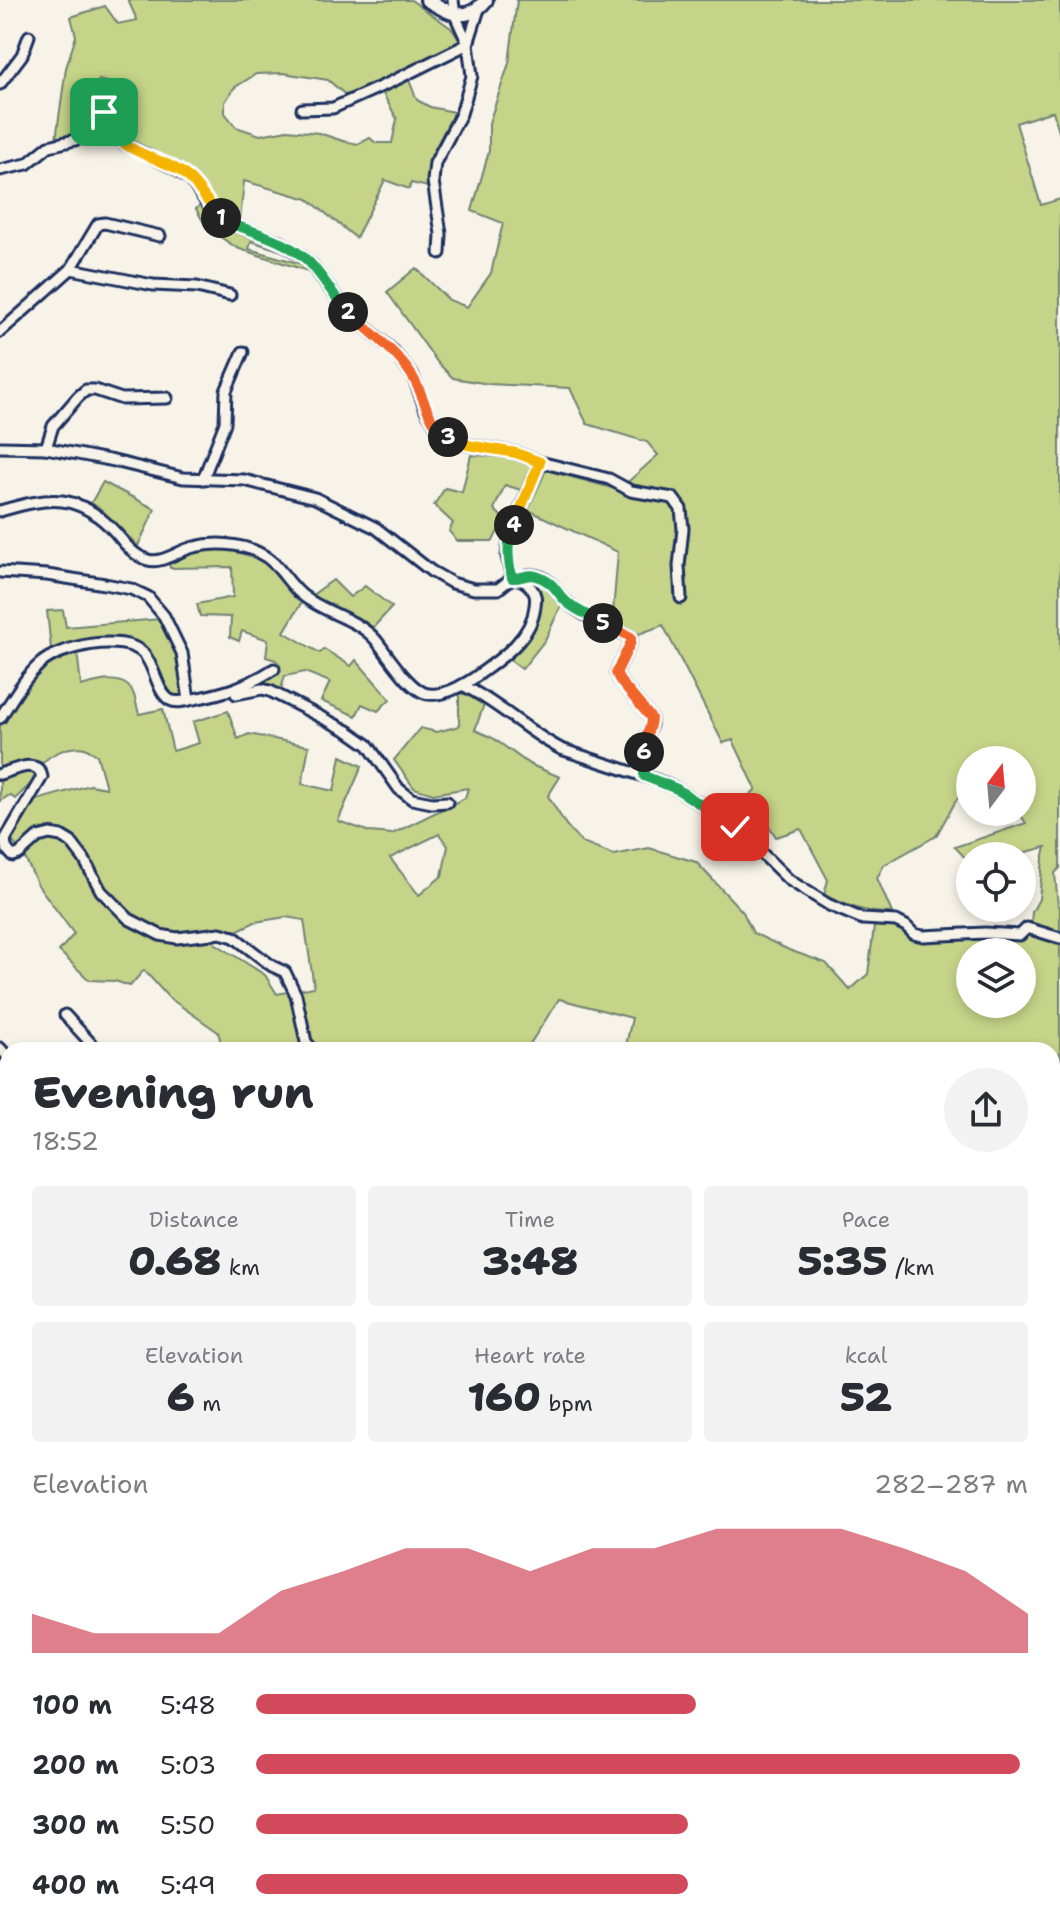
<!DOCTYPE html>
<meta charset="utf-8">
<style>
body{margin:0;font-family:"Shantell Sans",sans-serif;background:#f2f2f3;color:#2b2b33;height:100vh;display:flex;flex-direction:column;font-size:30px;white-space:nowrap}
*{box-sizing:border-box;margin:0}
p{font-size:26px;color:#7c7c81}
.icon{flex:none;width:44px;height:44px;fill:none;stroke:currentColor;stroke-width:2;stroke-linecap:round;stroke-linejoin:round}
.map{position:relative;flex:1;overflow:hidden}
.side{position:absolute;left:0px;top:1042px;width:1060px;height:890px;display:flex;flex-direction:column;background:#fff;border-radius:24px 24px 0 0;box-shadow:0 4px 12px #0003}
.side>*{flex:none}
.needle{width:52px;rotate:16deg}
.tools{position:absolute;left:956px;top:746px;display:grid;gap:16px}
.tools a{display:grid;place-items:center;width:80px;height:80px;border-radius:50%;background:#fff;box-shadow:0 4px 12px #0003;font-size:40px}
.pin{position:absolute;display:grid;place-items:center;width:68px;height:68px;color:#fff;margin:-34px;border-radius:16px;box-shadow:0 4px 12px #0006}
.km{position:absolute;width:40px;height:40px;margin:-20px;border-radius:50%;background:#222;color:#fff;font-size:22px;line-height:40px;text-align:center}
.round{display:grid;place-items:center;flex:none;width:84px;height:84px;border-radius:42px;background:#f2f2f3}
.head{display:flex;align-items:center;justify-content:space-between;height:136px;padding:0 32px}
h1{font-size:44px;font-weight:800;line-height:60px}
.figures{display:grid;grid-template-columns:repeat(3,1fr);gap:12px;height:136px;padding:8px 32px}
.figures div{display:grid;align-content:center;border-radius:8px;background:#f2f2f3;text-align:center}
.figures b{font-size:40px;font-weight:800}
.figures small{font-size:22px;font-weight:400}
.figures p{font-size:22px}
.chart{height:224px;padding:16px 32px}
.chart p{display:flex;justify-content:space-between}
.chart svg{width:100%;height:144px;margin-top:8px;fill:#d1495b;opacity:.7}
ul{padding:0 32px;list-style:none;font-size:26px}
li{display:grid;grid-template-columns:128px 96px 1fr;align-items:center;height:60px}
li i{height:20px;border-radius:10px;background:#d1495b}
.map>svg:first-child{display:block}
.built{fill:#f6e4d4}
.green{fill:#c5d488;stroke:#708273;stroke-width:2;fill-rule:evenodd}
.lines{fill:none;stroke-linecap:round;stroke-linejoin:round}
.minor-casing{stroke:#1b2f5e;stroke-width:15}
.tertiary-casing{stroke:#1b2f5e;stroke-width:18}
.minor{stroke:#f7f3e8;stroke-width:9}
.tertiary{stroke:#f7f3e8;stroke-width:12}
.split-1-casing{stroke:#fff;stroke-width:16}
.split-2-casing{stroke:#fff;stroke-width:16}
.split-3-casing{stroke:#fff;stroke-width:16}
.split-4-casing{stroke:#fff;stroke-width:16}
.split-5-casing{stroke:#fff;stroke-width:16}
.split-6-casing{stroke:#fff;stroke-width:16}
.split-7-casing{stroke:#fff;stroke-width:16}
.split-1{stroke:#f5b400;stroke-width:10}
.split-2{stroke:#22a559;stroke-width:10}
.split-3{stroke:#f0652b;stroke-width:10}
.split-4{stroke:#f5b400;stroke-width:10}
.split-5{stroke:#22a559;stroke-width:10}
.split-6{stroke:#f0652b;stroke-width:10}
.split-7{stroke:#22a559;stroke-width:10}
</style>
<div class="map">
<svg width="1060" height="1931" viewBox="0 0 1060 1931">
<rect width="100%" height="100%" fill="#f7f3e8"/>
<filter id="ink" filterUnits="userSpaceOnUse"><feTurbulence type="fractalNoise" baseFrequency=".0125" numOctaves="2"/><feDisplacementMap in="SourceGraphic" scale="16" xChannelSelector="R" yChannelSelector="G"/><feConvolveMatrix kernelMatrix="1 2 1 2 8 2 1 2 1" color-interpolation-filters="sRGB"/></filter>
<g filter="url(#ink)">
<path class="built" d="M5,1808l3,4v112h70l-6,7h-67l-5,-5v-115z"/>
<g class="green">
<path d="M128,0h283l40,28 10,14 -78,40 -35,15 -20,-17 -45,-7 -27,1 -22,14 -9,14v11l11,14 24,8 27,-5 32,3 24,8 15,3 12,-6 6,5h16l5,-24 -15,-27 27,-12 8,20 13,7 24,5 -25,49 -1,26 -17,-4 -2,6 -24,-9 -29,58 -48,-39 -64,-18 -4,40 -22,-13 -12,-20 -16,-18 -62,-30 -9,-9 -6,-14v-12l9,-19 -23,-6 -4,7 1,19 -18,32 -22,1 10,-71 10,-32 -5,-19 34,-11 13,18 19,-4z"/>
<path d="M517,0h543v135l-7,-24 -37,12 25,82 19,-6v669l-5,5 3,33h2v897l-8,6v-759h-427l7,-32 -73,-19 -33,51h-303l-5,-18 -50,-35 -24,-27 -14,16 -15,-5 -26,-1 -30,-29 15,-17 -36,-49 -14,-29 2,-3 -6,-6 -4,-1 -5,-7 3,-9 19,-29 57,-16 16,3 -9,-33c-2,-1 -10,-6 -12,-7 -14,-3 -34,5 -42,15l-9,-2 -34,12v-51l13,-21 29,-36 16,-10 19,-5 4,36c17,-5 45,-13 53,9 2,6 3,13 5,19l24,-5 10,42 26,-8 -6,-21 35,-11 10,28 11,-5 60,12 -7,38 32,7 7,-35 21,10 -24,55 32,11 22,2 73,-36 3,-10 -35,6 -19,-6 -20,-28 26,-32 17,4 22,-6v-33l20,4 6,4 -10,29 18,8 36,26 31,13 -12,19 18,29 16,18 32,12 35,-7 47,14 47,50 10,21 36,17 37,13 24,27 18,-16 6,-47c12,-1 22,-3 32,4l109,8 9,-1 6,-5 2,-21 7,-13 4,-40 3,-12 -35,9h-41v7l-15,-16 71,-24 -8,-11h4v-52h-52v30l-13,9 -21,37 -52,29 -7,13 15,35c-26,0 -45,-7 -68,-18l4,-15 -27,-51 -25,8 -26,-42 6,-6 -23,-49 -10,3 -60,-118 -24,9 -27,-10 6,-72 -90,-42 18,-40 73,20 39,-35 -11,-13 -60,-18 -17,-36 -81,-4 -36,-6 -15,-15 -51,-71 29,-24 33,32 18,7 24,-34 12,-50 -31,-12 17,-60v-28l20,-60zM439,834l9,12 -6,30 -23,19 -29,-37zM286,917l18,3 10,67 -37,7 -12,-19 -52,-33 42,-20zM970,952h52v52h-52z"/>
<path d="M201,204l13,14 13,8 52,19 15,10 -43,-14 -2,8 56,16 9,8 -77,-25 -30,-20 -11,-19z"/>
<path d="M471,455l51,3 9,5 1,8 -8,20 -19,-6 -11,24 10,10 -11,22h-36l-8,-10 4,-8 -19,-18 11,-17 17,4z"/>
<path d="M103,482l52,27 -17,37 -36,-36 -11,-7z"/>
<path d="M212,547l22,3 35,14 19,24 15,12 -19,32 36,21 4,-4 27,17 5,-6 34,39 -12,12 -16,-7 -6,12 -35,-15 9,-19 -25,-10 -20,4 -5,16 -40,-3 39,-15 1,-9 -4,-5 -10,-3 2,-17 -26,-9 -3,10 -9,-4 1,-20 -31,-1 -3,-12 36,-7 -1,-30 -62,1 -1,-6 25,-10z"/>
<path d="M529,579c19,4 25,9 32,27l-16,34 -23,29 -15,-11c21,-20 50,-52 22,-79z"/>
<path d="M333,580l17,17 15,-11 27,21 -21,23 -60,-34z"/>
<path d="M63,610l3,17 94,-8c12,17 30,56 21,76l-10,2c-12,-15 -8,-19 -15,-34 -18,-40 -74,-24 -105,-14l-4,-38z"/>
<path d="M30,769l5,5 1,5 -21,20 -5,-4 -10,6v-22z"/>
<path d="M1060,1844v87h-222l-10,-7h224v-74z"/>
<path d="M259,1924h78l5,7h-95z"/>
</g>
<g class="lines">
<g class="minor-casing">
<g id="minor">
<path d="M0,84l22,-29 7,-19"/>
<path d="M302,109l31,-1 58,-26 77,-38 11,-35"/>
<path d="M0,170l27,-6 22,-18 30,-7 16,-27 6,-1 7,4 4,17 12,12 50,24 16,11 19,27 17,16 53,19 23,15 10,9 33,44 48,42 20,25 13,34 10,16 10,10 22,9 48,8 24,9 69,17 22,12 42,7 8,11 2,20 -4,37 2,32"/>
<path d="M440,253l1,-19 -8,-53 2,-18 26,-49 11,-38 -4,-32 -13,-29 -2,-15"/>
<path d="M71,269l82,16 44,2 33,8"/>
<path d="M0,332l71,-63 27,-45 7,-1 55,13"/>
<path d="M0,447l46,1 68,13 69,17 61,2 71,18 61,30 55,43 21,12 22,6h24l14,-11"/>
<path d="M46,448l7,-22 25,-29 8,-7h9l27,9 45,-1"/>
<path d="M203,479l22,-56 1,-32 17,-39"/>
<path d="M0,511c49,-14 78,-20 116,22 9,11 18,23 32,27 15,4 31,-10 46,-13 20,-5 46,-4 65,6 20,9 27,29 43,42 22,18 54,23 73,44 12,14 36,54 54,55 15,2 33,-8 45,-16 25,-18 58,-39 61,-72 1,-8 1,-11 -3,-17 -6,-8 -11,-10 -20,-11"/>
<path d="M0,572l47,3 58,9 26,5 17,8 16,19 18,37 7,47"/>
<path d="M512,578l-5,-22 3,-23 30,-71"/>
<path d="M522,579c4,-3 5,-5 12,-4 19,3 21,18 34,28 17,15 42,24 63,34v5l-15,31 4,8 31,37v7l-7,17v34"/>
<path d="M462,685c36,17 64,46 99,64l95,31 21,9 58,38 54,53 40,25 34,14 33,2 10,5 8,8 9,2 62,-3 35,2 7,-7 33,10"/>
<path d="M236,694l26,-5 8,2 78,40 20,14 31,44 13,10 20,4 15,-1"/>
<path d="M0,718c12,-18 24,-40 40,-54 20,-18 83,-31 103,-11 12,12 14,40 27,47 8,4 17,0 24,-1 30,-6 54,-13 80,-30"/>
<path d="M0,774c14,-4 38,-17 42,3l-36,61c-2,8 1,13 7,18l6,-2 19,-17 12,-3 11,2 10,6 13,17 17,32 28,28 31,16 17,3 43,-5 14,4 38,29 13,6 11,23 10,47 7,8"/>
<path d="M65,1015l32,35"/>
<path d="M0,1048l8,9"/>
<path d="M0,1156l8,11"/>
<path d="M0,1294l8,-3"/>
<path d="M0,1331l8,6"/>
<path d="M0,1685l3,-1"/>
<path d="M0,1734l8,-6"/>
<path d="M345,1924l4,7"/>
<path d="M472,1924l4,7"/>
<path d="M601,1924l5,7"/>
<path d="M233,1931l13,-7"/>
<path d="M406,1931l13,-7"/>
</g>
</g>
<g class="tertiary-casing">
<g id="tertiary">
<path d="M427,0c22,12 39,25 59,0"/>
<path d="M0,1791l8,7"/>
<path d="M97,1924l4,7"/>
</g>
</g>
<use href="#minor" class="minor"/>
<use href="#tertiary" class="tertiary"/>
</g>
</g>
<g class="lines" filter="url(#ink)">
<g class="split-1-casing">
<path id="split-1" d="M104,112c9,10 8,23 19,31 20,15 49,18 67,36 11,11 19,26 31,39"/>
</g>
<g class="split-2-casing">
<path id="split-2" d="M221,218l5,4c28,10 62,18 84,41 14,15 24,34 38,49"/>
</g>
<g class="split-3-casing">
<path id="split-3" d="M348,312c22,20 46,37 63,62 14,21 15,48 37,63"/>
</g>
<g class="split-4-casing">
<path id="split-4" d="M448,437l20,8 48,8 24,9 -26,63"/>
</g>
<g class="split-5-casing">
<path id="split-5" d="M514,525c-8,18 -6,34 -2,53 9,1 16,-5 24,-2 20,6 20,18 33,28 10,8 23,13 34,19"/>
</g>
<g class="split-6-casing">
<path id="split-6" d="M603,623l28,14v5l-15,31 4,8 31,37c0,12 -8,20 -7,34"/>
</g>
<g class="split-7-casing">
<path id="split-7" d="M644,752v24l33,13 58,38"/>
</g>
<use href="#split-1" class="split-1"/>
<use href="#split-2" class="split-2"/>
<use href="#split-3" class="split-3"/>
<use href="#split-4" class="split-4"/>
<use href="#split-5" class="split-5"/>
<use href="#split-6" class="split-6"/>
<use href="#split-7" class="split-7"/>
</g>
</svg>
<div class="tools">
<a><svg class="needle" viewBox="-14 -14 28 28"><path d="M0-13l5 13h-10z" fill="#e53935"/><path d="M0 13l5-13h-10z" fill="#7c7c81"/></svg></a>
<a><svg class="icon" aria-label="locate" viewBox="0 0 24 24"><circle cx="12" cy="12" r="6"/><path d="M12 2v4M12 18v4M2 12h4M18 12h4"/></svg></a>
<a><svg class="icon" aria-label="layers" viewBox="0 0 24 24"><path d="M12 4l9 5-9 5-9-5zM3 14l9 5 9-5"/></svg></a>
</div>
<div class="pin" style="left:104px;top:112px;background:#1e9e55"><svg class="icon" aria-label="arrive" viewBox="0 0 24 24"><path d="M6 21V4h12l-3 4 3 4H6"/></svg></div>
<div class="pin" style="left:735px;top:827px;background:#d93025"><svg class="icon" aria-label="check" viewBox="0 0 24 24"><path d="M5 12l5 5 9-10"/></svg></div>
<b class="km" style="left:221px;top:218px">1</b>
<b class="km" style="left:348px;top:312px">2</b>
<b class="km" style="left:448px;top:437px">3</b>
<b class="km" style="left:514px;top:525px">4</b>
<b class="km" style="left:603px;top:623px">5</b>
<b class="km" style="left:644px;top:752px">6</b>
<section class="side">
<div class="head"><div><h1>Evening run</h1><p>18:52</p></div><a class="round"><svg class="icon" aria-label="share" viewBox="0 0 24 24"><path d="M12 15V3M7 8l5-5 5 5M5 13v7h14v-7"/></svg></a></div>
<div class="figures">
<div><p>Distance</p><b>0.68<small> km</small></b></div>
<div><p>Time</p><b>3:48</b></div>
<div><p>Pace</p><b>5:35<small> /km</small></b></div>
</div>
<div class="figures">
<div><p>Elevation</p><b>6<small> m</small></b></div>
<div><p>Heart rate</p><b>160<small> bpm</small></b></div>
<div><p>kcal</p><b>52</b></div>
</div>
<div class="chart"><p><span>Elevation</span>282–287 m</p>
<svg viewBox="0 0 160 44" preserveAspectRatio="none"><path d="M0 44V32L10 38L20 38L30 38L40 25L50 19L60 12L70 12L80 19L90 12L100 12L110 6L120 6L130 6L140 12L150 19L160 32V44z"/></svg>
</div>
<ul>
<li><b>100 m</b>5:48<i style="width:57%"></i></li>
<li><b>200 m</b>5:03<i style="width:99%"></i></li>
<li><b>300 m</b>5:50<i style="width:56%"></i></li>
<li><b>400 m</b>5:49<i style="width:56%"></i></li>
</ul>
</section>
</div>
